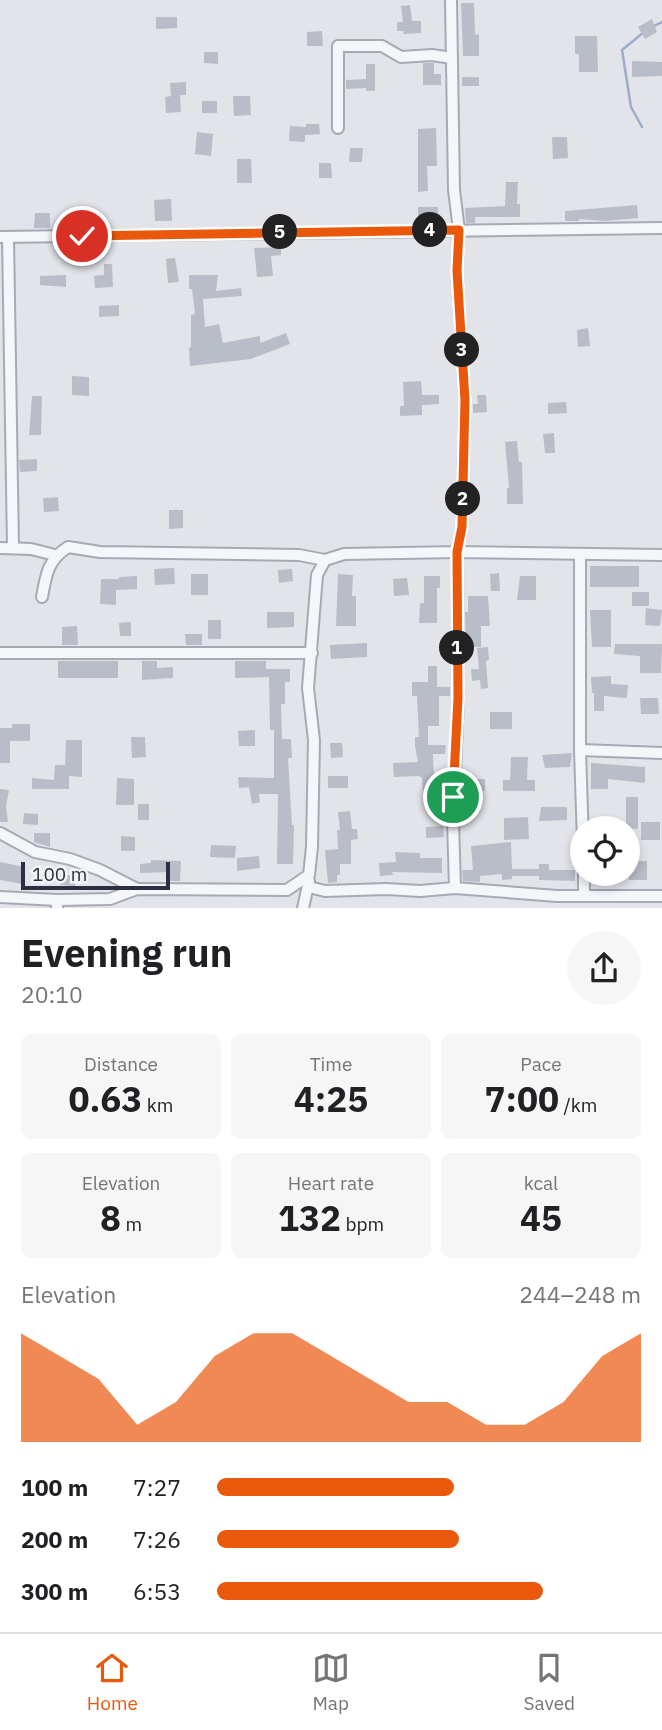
<!DOCTYPE html>
<meta charset="utf-8">
<style>
body{margin:0;font-family:"IBM Plex Sans",sans-serif;background:#f6f6f6;color:#202124;height:100vh;display:flex;flex-direction:column;font-size:26px;white-space:nowrap}
*{box-sizing:border-box;margin:0}
p{font-size:23px;color:#757577}
.icon{flex:none;width:38px;height:38px;fill:none;stroke:currentColor;stroke-width:2;stroke-linecap:round;stroke-linejoin:round}
.map{position:relative;height:908px;overflow:hidden}
.sheet{display:flex;flex-direction:column;background:#fff;flex:1}
.sheet>*{flex:none}
.buttons{position:absolute;left:570px;top:816px;display:grid;gap:14px}
.buttons a{display:grid;place-items:center;width:70px;height:70px;border-radius:50%;background:#fff;box-shadow:0 4px 10px #0003;font-size:35px}
.scale{position:absolute;left:21px;bottom:18px;width:149px;box-sizing:border-box;padding-left:7px;border:4px solid #2a3042;border-top:0;font-size:19px;line-height:24px;white-space:nowrap;color:#2a3042;-webkit-text-stroke:5px #f2f4f8;paint-order:stroke}
.pin{position:absolute;display:grid;place-items:center;width:60px;height:60px;color:#fff;margin:-30px;border:4px solid #fff;border-radius:50%;box-shadow:0 2px 7px #0007}
.km{position:absolute;width:35px;height:35px;margin:-18px;border-radius:50%;background:#222;color:#fff;font-size:19px;line-height:35px;text-align:center}
.round{display:grid;place-items:center;flex:none;width:74px;height:74px;border-radius:37px;background:#f6f6f6}
.head{display:flex;align-items:center;justify-content:space-between;height:119px;padding:0 21px}
h1{font-size:38px;font-weight:800;line-height:52px}
.figures{display:grid;grid-template-columns:repeat(3,1fr);gap:10px;height:119px;padding:7px 21px}
.figures div{display:grid;align-content:center;border-radius:10px;background:#f6f6f6;text-align:center}
.figures b{font-size:35px;font-weight:800}
.figures small{font-size:19px;font-weight:400}
.figures p{font-size:19px}
.chart{height:196px;padding:14px 21px}
.chart p{display:flex;justify-content:space-between}
.chart svg{width:100%;height:126px;margin-top:7px;fill:#ea580c;opacity:.7}
ul{padding:0 21px;list-style:none;font-size:23px}
li{display:grid;grid-template-columns:112px 84px 1fr;align-items:center;height:52px}
li i{height:18px;border-radius:9px;background:#ea580c}
.tab-bar{display:flex;justify-content:space-around;align-items:center;height:98px;border-top:2px solid #e0e0e0;background:#fff;font-size:19px;color:#757577}
.tab-bar a{display:grid;justify-items:center;gap:4px}
.tab-bar .on{color:#ea580c}
.map>svg:first-child{display:block}
.lines{fill:none;stroke-linecap:round;stroke-linejoin:round}
.stream{stroke:#9eadca;stroke-width:2.5}
.building{fill:#b9bdc7}
.minor-casing{stroke:#a7aab4;stroke-width:14}
.minor{stroke:#f5f6f9;stroke-width:10}
.route-casing{stroke:#fff;stroke-width:14}
.route{stroke:#ea580c;stroke-width:9}
</style>
<div class="map">
<svg width="662" height="908" viewBox="0 0 662 908">
<rect width="100%" height="100%" fill="#e2e4ea"/>
<g class="lines">
<g class="stream">
<path d="M652,27l10,-5"/>
<path d="M642,127l-11,-20 -9,-57 22,-18"/>
</g>
</g>
<g class="building">
<path d="M461,3h13l1,32 4,-1v22h-16z"/>
<path d="M410,5l2,16h9v12l-18,1 1,-3h-7v-9h6l-2,-16z"/>
<path d="M156,17h21v11l-21,1z"/>
<path d="M652,19l5,13 -12,7 -7,-12z"/>
<path d="M322,31l1,15h-16v-14z"/>
<path d="M575,36h22l1,36h-19v-18h-4z"/>
<path d="M204,52h14v12l-14,-1z"/>
<path d="M632,61l30,1v14l-30,1z"/>
<path d="M423,63h11v11h7v11h-18z"/>
<path d="M366,64h9v27h-9v-3l-20,1v-9l20,-1z"/>
<rect x="462" y="77" width="17" height="9"/>
<path d="M186,82v13h-6l1,17 -15,1 -1,-16 6,-1 -1,-13z"/>
<path d="M233,96h17l1,19 -17,1z"/>
<rect x="202" y="101" width="15" height="12"/>
<path d="M306,124h13l1,10 -15,1v7l-16,-1 1,-15 16,1z"/>
<path d="M436,128l1,38h-10l1,25 -10,1v-63z"/>
<path d="M197,132l16,2 -2,22 -16,-2z"/>
<path d="M552,137h15l1,21 -15,1z"/>
<path d="M350,148h13l-1,14h-13z"/>
<path d="M237,159h14l1,24h-15z"/>
<path d="M319,163h12l1,15h-13z"/>
<path d="M506,182h12l-1,22h3v13h-45v6h-9l-1,-15 40,-2z"/>
<path d="M171,199l1,22h-17l-1,-21z"/>
<path d="M637,205l1,13 -33,3 -26,-2v2h-14v-10z"/>
<rect x="418" y="207" width="20" height="16"/>
<path d="M35,213h15v15h-16z"/>
<path d="M88,213h13v15h-12z"/>
<path d="M281,247v8l-10,1 2,20 -16,1 -3,-29z"/>
<path d="M175,258l4,24 -11,1 -2,-24z"/>
<path d="M104,264h8l1,23 -18,1 -1,-12 10,-1z"/>
<path d="M66,275v12l-26,-2v-9z"/>
<path d="M189,275h29l-2,16 25,-3 1,8 -39,3 2,28 14,-3 4,19 37,-7v7l26,-10 4,11 -39,15 -61,7 -1,-18 2,-1v-32l4,-1 -3,-25h-3z"/>
<path d="M119,305v11l-20,1v-11z"/>
<path d="M588,328l2,18 -12,1 -1,-17z"/>
<path d="M72,376l17,1v19l-17,-1z"/>
<path d="M421,381l1,14h17v9l-17,1v10l-22,1v-10h4l-1,-24z"/>
<path d="M477,395h9l1,17 -14,1v-9h5z"/>
<path d="M32,396h10l-1,39h-12z"/>
<path d="M566,402l1,11 -19,1v-11z"/>
<path d="M554,433l1,20h-10l-2,-19z"/>
<path d="M517,441l2,21h3l1,42h-16v-16h2l-4,-46z"/>
<path d="M37,459v12l-17,1 -1,-12z"/>
<path d="M58,497l1,14 -15,1 -1,-14z"/>
<path d="M169,510h14v18l-14,1z"/>
<rect x="590" y="566" width="49" height="21"/>
<path d="M174,568l1,16 -20,1 -1,-16z"/>
<path d="M292,569l1,12 -14,2 -1,-13z"/>
<path d="M499,573l1,18h-9l-1,-17z"/>
<rect x="191" y="574" width="17" height="21"/>
<path d="M338,574l15,1 -1,21h4v30h-20z"/>
<path d="M137,576v13l-21,1v15l-16,-1 1,-25h18v-2z"/>
<path d="M424,576h16v12h-3v35h-18l1,-20h4z"/>
<path d="M520,576h16v24h-19z"/>
<path d="M407,578l2,17 -15,1 -1,-17z"/>
<rect x="632" y="592" width="17" height="14"/>
<path d="M468,596h20l2,30h-9v21h-15l-1,-35h3z"/>
<path d="M646,608l16,2 -2,16 -15,-1z"/>
<path d="M590,610h21v37h-19z"/>
<path d="M267,612h27v15l-27,1z"/>
<rect x="208" y="620" width="13" height="19"/>
<path d="M131,622v14h-11l-1,-13z"/>
<path d="M77,626l1,19h-16v-18z"/>
<path d="M185,634h17v11h-16z"/>
<path d="M367,643v14l-36,2 -1,-14z"/>
<path d="M615,644h47l-1,29h-21v-17l-26,-2z"/>
<path d="M488,647l1,13 -3,1 2,27 -7,1 -1,-9 -8,1 -1,-12h8l-2,-21z"/>
<rect x="58" y="661" width="60" height="17"/>
<path d="M142,661h15v7l16,-1v11l-31,2z"/>
<path d="M235,661h31v8h24v13h-5v22h-4l1,35h9l1,19h-4l4,67h2l-1,39h-16l1,-70h-19l1,8 -8,2 -3,-17 -10,1 -1,-11 36,1v-48h-4l-1,-53 -34,1z"/>
<path d="M428,666h9v21h13v9h-11v30h-11v19h18l-1,9h-12l1,26h11v27h-18l-1,-16 -3,1 -1,-14 -3,-2 -25,1 -1,-14 25,-1 -3,-16v-9h4l-2,-41h-5v-14h16z"/>
<path d="M611,676v8l17,1 -1,13 -23,-2v15h-10v-18h-2l-1,-16z"/>
<path d="M640,698h18l1,16h-18z"/>
<rect x="490" y="712" width="22" height="17"/>
<path d="M12,724h18v17h-20v22h-10v-35h12z"/>
<path d="M255,730v16h-16l-1,-15z"/>
<path d="M131,737h14l1,20 -14,1z"/>
<path d="M66,740h16v37l-13,-1v13h-37v-11l22,2 1,-15h10z"/>
<path d="M330,743h12l1,14 -12,1z"/>
<path d="M572,753l-2,14 -25,1 -3,-13z"/>
<path d="M511,757h17l-1,23h8v11h-32v-11h7z"/>
<path d="M591,763l54,4v16l-37,-4v10h-17z"/>
<rect x="328" y="776" width="20" height="12"/>
<path d="M117,778l17,1v26h-18z"/>
<path d="M470,779h15v12h-6v19h-18l1,-17h8z"/>
<path d="M0,789l9,1 -3,16 2,16h-8z"/>
<path d="M626,797h12v32l-12,-1z"/>
<rect x="138" y="804" width="11" height="16"/>
<path d="M541,807h26v13l-28,1z"/>
<path d="M350,811l2,18h5l1,10 -7,1v24h-11v11h-3v7l-9,1 -3,-33 13,-1 -1,-19h3l-2,-18z"/>
<path d="M24,813l14,1v11l-15,-1z"/>
<path d="M528,817l1,22 -25,1v-22z"/>
<rect x="641" y="822" width="19" height="18"/>
<path d="M443,826l1,11 -18,1v-11z"/>
<path d="M34,833h16v14l-16,-5z"/>
<path d="M121,836l14,1v14h-14z"/>
<path d="M511,842l1,27h27v-5h10v6h26v11l-36,-1v-4h-27v3l-10,1v-6l-22,2v6l-17,-1 -1,-11h11l-2,-24z"/>
<path d="M211,845l25,1 -1,12 -25,-1z"/>
<path d="M395,852l25,1v5h22v15l-50,-1 1,3 -13,1 -1,-13 17,-1z"/>
<path d="M259,856l1,12 -23,3v-13z"/>
<path d="M151,860l30,1 -1,20h-11l1,-9 -30,1v-9l11,-1z"/>
<rect x="629" y="861" width="18" height="19"/>
<path d="M0,862l25,5 -3,17 -22,-4z"/>
<path d="M60,875h15v11l-15,-1z"/>
</g>
<g class="lines">
<g class="minor-casing">
<g id="minor">
<path d="M338,128v-82h44l19,11 31,-2 20,3"/>
<path d="M0,237l662,-9"/>
<path d="M8,237l5,311"/>
<path d="M0,548l31,1 24,6"/>
<path d="M580,554v196l82,3"/>
<path d="M42,597c4,-23 6,-37 26,-50l32,5 199,3 26,5"/>
<path d="M0,653h312"/>
<path d="M580,750l3,92"/>
<path d="M0,833l35,19 35,7 30,11 37,19"/>
<path d="M584,873v22"/>
<path d="M309,887l16,4 61,-2 34,2 35,-3 102,8h105"/>
<path d="M455,888l-2,-67 5,-123 -1,-146 205,3"/>
<path d="M0,897l57,3"/>
<path d="M57,908v-8l53,-1 27,-10 150,1 22,-15 3,-28 2,-107 -6,-52 9,-113 8,-15 19,-6 113,-2 5,-25 3,-127 -8,-129 2,-41 -5,-40 -3,-190"/>
<path d="M303,908l6,-27"/>
</g>
</g>
<use href="#minor" class="minor"/>
</g>
<g class="lines">
<g class="route-casing">
<path id="route" d="M82,236l377,-6 -2,41 8,129 -3,127 -5,25 1,146 -5,99"/>
</g>
<use href="#route" class="route"/>
</g>
</svg>
<div class="buttons">
<a><svg class="icon" aria-label="locate" viewBox="0 0 24 24"><circle cx="12" cy="12" r="6"/><path d="M12 2v4M12 18v4M2 12h4M18 12h4"/></svg></a>
</div>
<div class="scale">100 m</div>
<div class="pin" style="left:453px;top:797px;background:#1e9e55"><svg class="icon" aria-label="arrive" viewBox="0 0 24 24"><path d="M6 21V4h12l-3 4 3 4H6"/></svg></div>
<div class="pin" style="left:82px;top:236px;background:#d93025"><svg class="icon" aria-label="check" viewBox="0 0 24 24"><path d="M5 12l5 5 9-10"/></svg></div>
<b class="km" style="left:457px;top:648px">1</b>
<b class="km" style="left:463px;top:499px">2</b>
<b class="km" style="left:462px;top:350px">3</b>
<b class="km" style="left:430px;top:230px">4</b>
<b class="km" style="left:280px;top:232px">5</b>
</div>
<section class="sheet">
<div class="head"><div><h1>Evening run</h1><p>20:10</p></div><a class="round"><svg class="icon" aria-label="share" viewBox="0 0 24 24"><path d="M12 15V3M7 8l5-5 5 5M5 13v7h14v-7"/></svg></a></div>
<div class="figures">
<div><p>Distance</p><b>0.63<small> km</small></b></div>
<div><p>Time</p><b>4:25</b></div>
<div><p>Pace</p><b>7:00<small> /km</small></b></div>
</div>
<div class="figures">
<div><p>Elevation</p><b>8<small> m</small></b></div>
<div><p>Heart rate</p><b>132<small> bpm</small></b></div>
<div><p>kcal</p><b>45</b></div>
</div>
<div class="chart"><p><span>Elevation</span>244–248 m</p>
<svg viewBox="0 0 160 44" preserveAspectRatio="none"><path d="M0 44V6L10 14L20 22L30 38L40 30L50 14L60 6L70 6L80 14L90 22L100 30L110 30L120 38L130 38L140 30L150 14L160 6V44z"/></svg>
</div>
<ul>
<li><b>100 m</b>7:27<i style="width:56%"></i></li>
<li><b>200 m</b>7:26<i style="width:57%"></i></li>
<li><b>300 m</b>6:53<i style="width:77%"></i></li>
</ul>
</section>
<nav class="tab-bar">
<a class="on"><svg class="icon" aria-label="home" viewBox="0 0 24 24"><path d="M3 11l9-7 9 7M6 9v11h12V9"/></svg>Home</a>
<a><svg class="icon" aria-label="map" viewBox="0 0 24 24"><path d="M3 6l6-2 6 2 6-2v14l-6 2-6-2-6 2zM9 4v14M15 6v14"/></svg>Map</a>
<a><svg class="icon" aria-label="saved" viewBox="0 0 24 24"><path d="M7 4h10v16l-5-4-5 4z"/></svg>Saved</a>
</nav>
